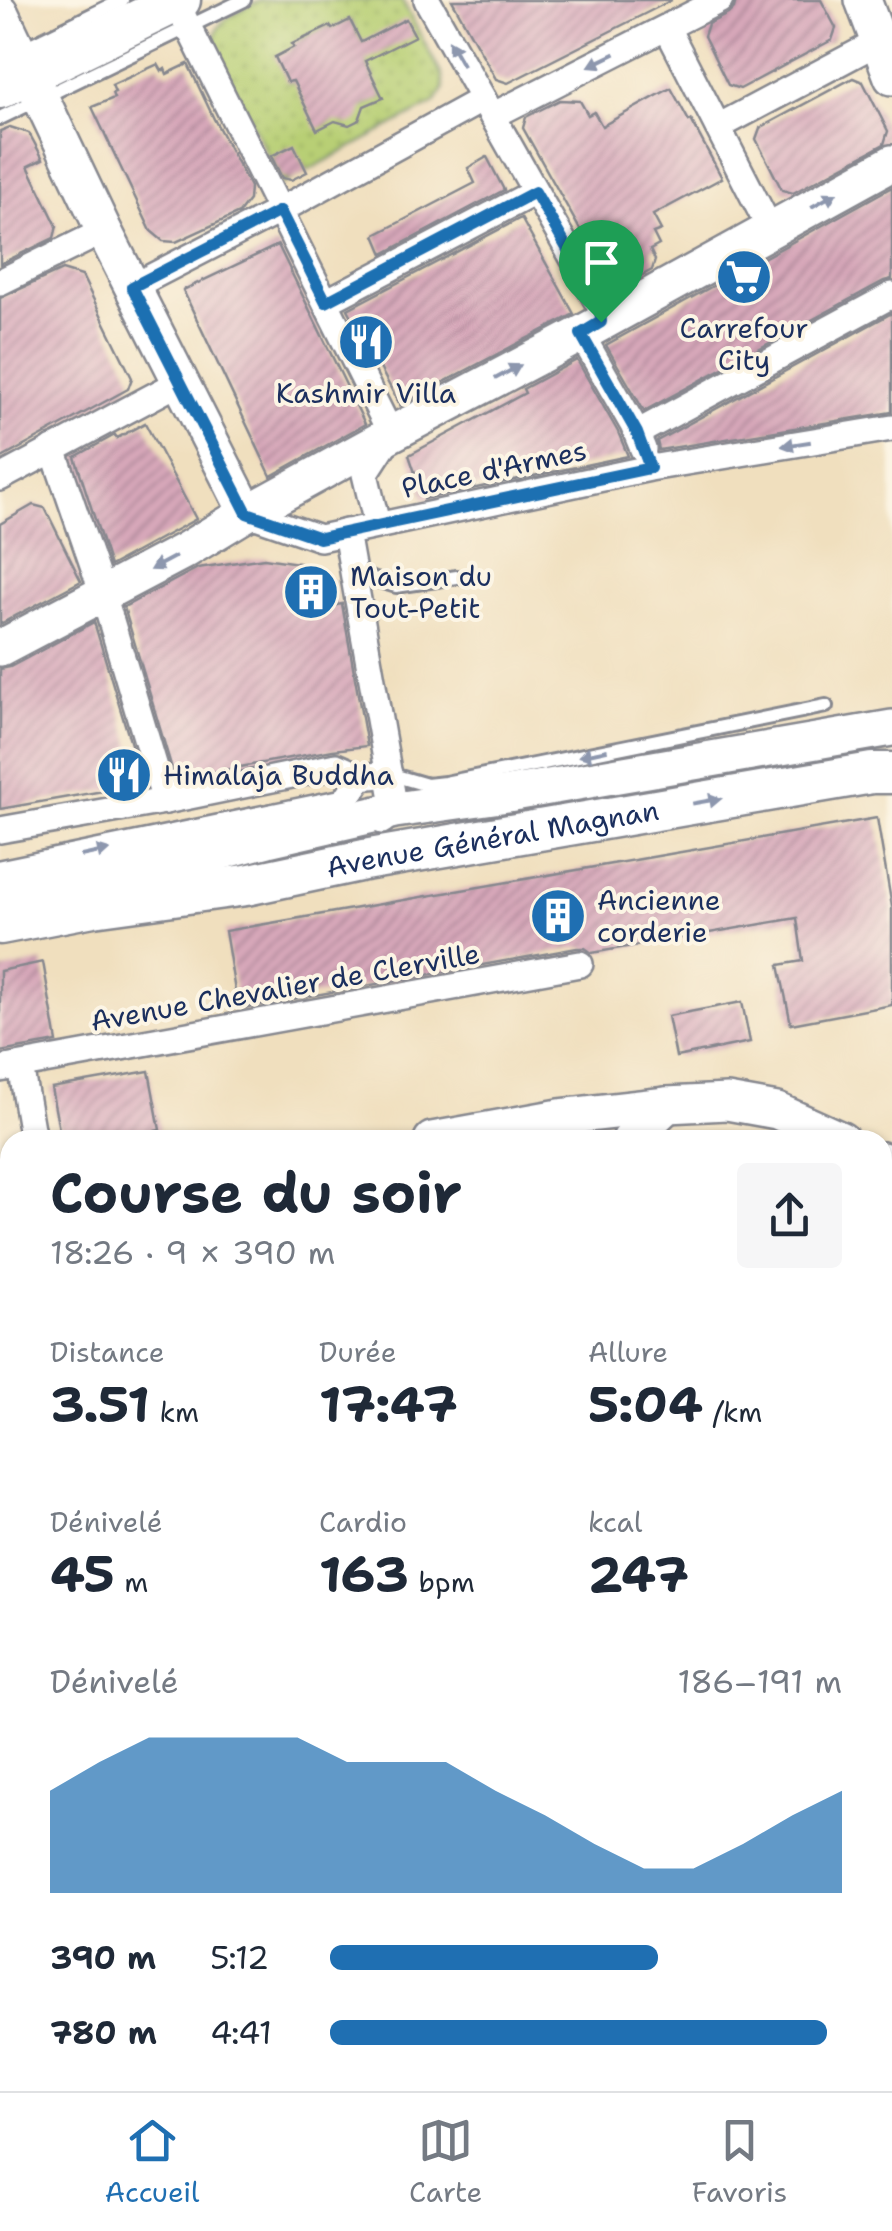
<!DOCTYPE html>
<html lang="fr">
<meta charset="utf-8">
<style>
body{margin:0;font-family:"Shantell Sans",sans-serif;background:#f6f6f7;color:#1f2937;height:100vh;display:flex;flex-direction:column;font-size:38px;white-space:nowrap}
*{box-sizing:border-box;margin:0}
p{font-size:32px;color:#747a83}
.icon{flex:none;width:55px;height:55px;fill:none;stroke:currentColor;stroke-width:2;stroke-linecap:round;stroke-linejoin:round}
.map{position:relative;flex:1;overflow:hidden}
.side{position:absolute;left:0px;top:1130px;width:892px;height:962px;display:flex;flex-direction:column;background:#fff;border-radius:30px 30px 0 0;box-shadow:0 2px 8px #0004}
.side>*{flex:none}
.pin{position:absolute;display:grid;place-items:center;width:85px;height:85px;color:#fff;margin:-102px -42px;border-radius:50% 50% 50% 0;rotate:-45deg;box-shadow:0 0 10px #0007}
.pin .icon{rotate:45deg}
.round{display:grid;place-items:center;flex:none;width:105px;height:105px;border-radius:10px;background:#f6f6f7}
.overview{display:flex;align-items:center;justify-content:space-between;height:170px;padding:0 50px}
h1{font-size:55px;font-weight:700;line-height:75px}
.figures{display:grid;grid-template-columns:repeat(3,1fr);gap:15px;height:170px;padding:10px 50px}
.figures div{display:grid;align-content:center}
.figures b{font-size:50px;font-weight:700}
.figures small{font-size:28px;font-weight:400}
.figures p{font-size:28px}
.chart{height:280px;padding:20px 50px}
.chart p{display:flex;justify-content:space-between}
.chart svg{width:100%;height:180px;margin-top:10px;fill:#1f6fb2;opacity:.7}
ul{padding:0 50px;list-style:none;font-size:32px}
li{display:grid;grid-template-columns:160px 120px 1fr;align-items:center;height:75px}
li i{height:25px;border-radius:12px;background:#1f6fb2}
.dock{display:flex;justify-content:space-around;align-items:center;height:140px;border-top:2px solid #e0e1e3;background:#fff;font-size:28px;color:#747a83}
.dock a{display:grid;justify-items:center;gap:5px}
.dock .on{color:#1f6fb2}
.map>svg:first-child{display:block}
.park{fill:url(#park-dots);stroke:#6a7f69;stroke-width:2.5;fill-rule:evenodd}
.water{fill:url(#water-ripples);stroke:#367397;stroke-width:2.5}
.building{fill:url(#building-hatch)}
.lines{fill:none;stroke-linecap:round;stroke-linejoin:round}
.lane-casing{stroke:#86878e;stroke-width:18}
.street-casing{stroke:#86878e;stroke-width:30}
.secondary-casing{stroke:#86878e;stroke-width:40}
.primary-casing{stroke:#86878e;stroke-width:45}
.lane{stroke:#fff;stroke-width:12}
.street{stroke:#fff;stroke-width:25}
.secondary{stroke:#fff;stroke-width:35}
.primary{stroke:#fff;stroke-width:40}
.oneway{fill:#8d97ae}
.route-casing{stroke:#fff;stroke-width:20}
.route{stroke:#1f6fb2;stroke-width:12}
.labels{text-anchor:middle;stroke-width:8;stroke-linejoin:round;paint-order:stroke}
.poi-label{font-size:28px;fill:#1b2f5e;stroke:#fcf5e5;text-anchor:start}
.street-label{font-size:28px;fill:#1b2f5e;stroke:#fcf5e5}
</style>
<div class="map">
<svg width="892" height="2091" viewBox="0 0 892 2091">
<defs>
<pattern id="park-dots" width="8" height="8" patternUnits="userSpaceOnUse" patternTransform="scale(2.5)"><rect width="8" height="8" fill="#b8cf74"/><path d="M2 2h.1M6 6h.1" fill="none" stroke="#9eb267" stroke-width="1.8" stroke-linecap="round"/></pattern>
<pattern id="water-ripples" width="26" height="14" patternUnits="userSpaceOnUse" patternTransform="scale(2.5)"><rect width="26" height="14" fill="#52b7d0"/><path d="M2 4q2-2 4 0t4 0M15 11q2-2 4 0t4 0" fill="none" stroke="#4395ac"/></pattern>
<pattern id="building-hatch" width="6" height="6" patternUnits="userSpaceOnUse" patternTransform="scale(2.5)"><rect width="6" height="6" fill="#d7a7b9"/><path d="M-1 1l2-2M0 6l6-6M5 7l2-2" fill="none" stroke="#ae889a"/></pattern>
</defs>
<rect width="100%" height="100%" fill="#fcf5e5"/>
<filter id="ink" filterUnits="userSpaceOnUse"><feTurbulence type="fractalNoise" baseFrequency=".01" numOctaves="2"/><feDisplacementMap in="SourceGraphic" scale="20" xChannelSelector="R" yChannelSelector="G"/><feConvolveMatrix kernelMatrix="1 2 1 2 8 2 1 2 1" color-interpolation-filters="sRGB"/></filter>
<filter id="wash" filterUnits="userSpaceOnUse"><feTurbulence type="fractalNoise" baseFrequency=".0048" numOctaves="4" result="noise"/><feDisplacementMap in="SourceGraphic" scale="40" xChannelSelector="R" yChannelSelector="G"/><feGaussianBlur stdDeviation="2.25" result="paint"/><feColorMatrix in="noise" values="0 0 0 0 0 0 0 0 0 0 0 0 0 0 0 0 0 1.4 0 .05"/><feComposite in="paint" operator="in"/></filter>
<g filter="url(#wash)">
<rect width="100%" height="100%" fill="#f0dfbe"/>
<path class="park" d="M261,0h141l40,76 2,13 -9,14 -153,81 -67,-135c-5,-31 23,-36 46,-49zM350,20l12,24 -4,3 24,50 -23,12 -66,-28 -4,1 4,-38 36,-18 3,3z"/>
<g class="water">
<path d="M883,1327h9v564l-10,-2z"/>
<path d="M10,1745v337h872l1,-47 9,2v54h-892v-345z"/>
</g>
<g id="blocks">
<g class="building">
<path d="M452,0h220l-164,83 -12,-4z"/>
<path d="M736,0h85l15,28 -4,12 -92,49 -12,-4 -24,-49 4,-12 20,-10 6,-6z"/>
<path d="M406,19l9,17 -50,25 18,37 -19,8 -5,14 -10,5 -14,-4 -18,9 -24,-49 -6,1 -12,-25 19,-10 -2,-3 38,-18 2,3 18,-9 11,22z"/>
<path d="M158,64l4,7 3,-2 2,5 21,-10 26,55 36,68 -1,13 -10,13 -63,29 -13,-1 -12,-10 -59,-124 22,-9 -2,-5 3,-1 -3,-7z"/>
<path d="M853,78l10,4 25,49 -4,13 -91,49 -11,-3 -26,-51 4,-11z"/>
<path d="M671,88l18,33 2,-1 31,58 -69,37 8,15 -8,3 6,12 -9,5 5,10 -3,10 -30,16 -12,-3 -87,-155 3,-11 34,-17 20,1 8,14 6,-3 8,14z"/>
<path d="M10,127l19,6 14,26 -15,7 29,60 -3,12 -54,26v-133z"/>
<path d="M294,145l13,27 -16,8 -9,-2 -11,-22z"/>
<path d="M487,157l17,33 -121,64 -8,-19 100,-52 -7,-15z"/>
<path d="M892,187v92l-8,2 -240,130 -38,-66z"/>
<path d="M521,218l53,96 -174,91 -52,-96z"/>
<path d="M278,245l87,179 -94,52 -88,-186z"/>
<path d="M62,270l20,6 50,102 -4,11 -128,70v-161z"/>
<path d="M892,313v99l-233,38 -2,-9z"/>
<path d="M577,360l41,72 10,24 -204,43 -15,-44 116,-62 -2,-4z"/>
<path d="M145,423l51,96 -86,47 -35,-109 40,-22 2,3z"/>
<path d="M33,505l12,3 36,73 -81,43v-100z"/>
<path d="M264,558l35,5 1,6 18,1 2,9 13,1 4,25 5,-1 25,142 -34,4 -158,29 -51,-172 74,-39z"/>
<path d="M94,622l49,162 -143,25v-140l10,-2z"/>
<path d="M877,818l15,89v98l-101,19 -12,-59 24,-4 -6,-43 -205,35 -7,-5h-8l-339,61 -13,-78z"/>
<path d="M43,962l14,80 -57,10v-81z"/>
<path d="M742,1002l8,40 -74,15 -8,-41z"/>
<path d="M149,1071l11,59 -55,10h-44l-10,-52z"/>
</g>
</g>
</g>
<g filter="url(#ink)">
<use href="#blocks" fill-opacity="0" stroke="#86878e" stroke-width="2.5"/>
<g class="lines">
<g class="lane-casing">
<g id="lane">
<path d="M0,60l122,-60"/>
<path d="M0,118l244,-118"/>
<path d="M353,573l43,13 61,-9"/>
<path d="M389,774l38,11 18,-2 381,-77"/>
<path d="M882,2004l10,2"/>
</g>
</g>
<g class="street-casing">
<g id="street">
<path d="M427,0l173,306 1,16"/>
<path d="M176,2l215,432 -26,40 12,50"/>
<path d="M667,28l103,201"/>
<path d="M492,116l228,-116"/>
<path d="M718,127l160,-85"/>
<path d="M0,282l104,-51"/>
<path d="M132,287l147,-76 204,-112"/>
<path d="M326,302l209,-110"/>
<path d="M581,334l52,91 10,24"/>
<path d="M637,433l255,-138"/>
<path d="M53,449l50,145 62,207"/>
<path d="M0,478l180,-96"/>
<path d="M247,513l73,25 330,-70 242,-40"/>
<path d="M346,532l49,278 -13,11"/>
<path d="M0,830l165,-29 171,-35 25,11 28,-3"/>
<path d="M0,873l344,-71 17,-25"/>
<path d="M20,1066l13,74"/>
<path d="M0,1069l580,-105"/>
</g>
</g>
<g class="secondary-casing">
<g id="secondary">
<path d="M863,0l29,77"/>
<path d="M0,12l104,219 143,282"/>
<path d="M0,648l186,-98 61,-37 144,-79 190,-100 311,-171"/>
<path d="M0,900l159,-32 109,-29 127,-29 113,-16 384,-66"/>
<path d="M432,1140l128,-23 107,-12 60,-3 50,9 64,29"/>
<path d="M630,1140l37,-35"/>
<path d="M882,1160l10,5"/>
<path d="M882,1200l10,11"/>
<path d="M0,1213l10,-1"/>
<path d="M0,1724l10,-2"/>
</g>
</g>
<g class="primary-casing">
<g id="primary">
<path d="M0,88l180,-88"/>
<path id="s1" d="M0,924l93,-18 153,-21 118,-25 508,-87h20"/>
</g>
</g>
<use href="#lane" class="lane"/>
<use href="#street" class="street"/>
<use href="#secondary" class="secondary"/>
<use href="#primary" class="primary"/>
</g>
<defs><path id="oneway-solid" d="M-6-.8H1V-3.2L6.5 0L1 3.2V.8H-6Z" transform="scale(2.5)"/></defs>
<g class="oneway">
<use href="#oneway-solid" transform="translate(456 53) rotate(-120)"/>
<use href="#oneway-solid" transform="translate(602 60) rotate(154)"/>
<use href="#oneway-solid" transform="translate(824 200) rotate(-29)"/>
<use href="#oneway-solid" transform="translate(508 372) rotate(-28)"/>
<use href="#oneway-solid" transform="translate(796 444) rotate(171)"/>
<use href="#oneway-solid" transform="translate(163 563) rotate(152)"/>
<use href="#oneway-solid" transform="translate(593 753) rotate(168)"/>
<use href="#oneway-solid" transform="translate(707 801) rotate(-10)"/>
<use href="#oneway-solid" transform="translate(95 853) rotate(-12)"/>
</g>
</g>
<g class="lines" filter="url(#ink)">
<g class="route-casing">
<path id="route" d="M535,192l65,114 1,16 -20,12 56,99 13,35 -330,70 -73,-25 -115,-226 148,-76 46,91z"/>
</g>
<use href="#route" class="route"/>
</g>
<defs>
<g id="supermarket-disc" transform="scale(2.875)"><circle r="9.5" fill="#1f6fb2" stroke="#fcf5e5"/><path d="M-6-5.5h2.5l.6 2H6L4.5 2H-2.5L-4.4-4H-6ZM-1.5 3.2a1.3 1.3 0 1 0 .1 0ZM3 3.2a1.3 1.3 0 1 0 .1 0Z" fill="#fff"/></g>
<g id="restaurant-disc" transform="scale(2.875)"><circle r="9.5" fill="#1f6fb2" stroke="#fcf5e5"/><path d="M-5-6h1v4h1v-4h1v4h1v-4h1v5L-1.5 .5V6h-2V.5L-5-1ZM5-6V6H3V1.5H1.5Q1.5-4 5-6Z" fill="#fff"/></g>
<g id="building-disc" transform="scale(2.875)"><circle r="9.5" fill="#1f6fb2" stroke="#fcf5e5"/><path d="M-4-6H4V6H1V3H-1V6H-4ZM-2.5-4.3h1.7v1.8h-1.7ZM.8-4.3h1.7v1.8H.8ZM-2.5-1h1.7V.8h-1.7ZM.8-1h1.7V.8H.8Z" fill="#fff"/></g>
</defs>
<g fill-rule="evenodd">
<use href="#supermarket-disc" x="744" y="277"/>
<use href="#restaurant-disc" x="366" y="342"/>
<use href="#building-disc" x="311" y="592"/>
<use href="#restaurant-disc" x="124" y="775"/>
<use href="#building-disc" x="558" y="916"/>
</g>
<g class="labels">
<g class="poi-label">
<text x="744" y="338" text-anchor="middle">Carrefour<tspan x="744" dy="32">City</tspan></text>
<text x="366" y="403" text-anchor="middle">Kashmir Villa</text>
<text x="350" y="586">Maison du<tspan x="350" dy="32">Tout-Petit</tspan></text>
<text x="163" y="785">Himalaja Buddha</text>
<text x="597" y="910">Ancienne<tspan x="597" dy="32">corderie</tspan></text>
</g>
<g class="street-label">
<text transform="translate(494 469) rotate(-12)" y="10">Place d'Armes</text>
<text dy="10" stroke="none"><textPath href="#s1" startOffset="500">Avenue Général Magnan</textPath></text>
<text transform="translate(285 987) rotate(-10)" y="10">Avenue Chevalier de Clerville</text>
</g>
</g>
</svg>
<div class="pin" style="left:601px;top:322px;background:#1e9e55"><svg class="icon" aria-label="arrive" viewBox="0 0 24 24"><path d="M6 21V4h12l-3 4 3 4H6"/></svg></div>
<section class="side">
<div class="overview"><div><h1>Course du soir</h1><p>18:26 · 9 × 390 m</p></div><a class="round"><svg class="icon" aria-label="share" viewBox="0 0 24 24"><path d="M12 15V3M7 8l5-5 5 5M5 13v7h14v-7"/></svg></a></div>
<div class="figures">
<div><p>Distance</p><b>3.51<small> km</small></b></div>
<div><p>Durée</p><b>17:47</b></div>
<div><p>Allure</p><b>5:04<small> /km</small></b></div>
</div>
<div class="figures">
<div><p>Dénivelé</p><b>45<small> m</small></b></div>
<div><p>Cardio</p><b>163<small> bpm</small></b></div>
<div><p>kcal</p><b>247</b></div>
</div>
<div class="chart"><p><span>Dénivelé</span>186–191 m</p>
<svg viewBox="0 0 160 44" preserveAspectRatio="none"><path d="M0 44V19L10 12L20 6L30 6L40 6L50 6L60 12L70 12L80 12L90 19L100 25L110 32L120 38L130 38L140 32L150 25L160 19V44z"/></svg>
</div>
<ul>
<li><b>390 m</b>5:12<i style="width:64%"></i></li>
<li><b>780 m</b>4:41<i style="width:97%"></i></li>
</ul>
</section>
</div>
<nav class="dock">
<a class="on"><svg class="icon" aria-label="home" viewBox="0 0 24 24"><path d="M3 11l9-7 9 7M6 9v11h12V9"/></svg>Accueil</a>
<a><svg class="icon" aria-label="map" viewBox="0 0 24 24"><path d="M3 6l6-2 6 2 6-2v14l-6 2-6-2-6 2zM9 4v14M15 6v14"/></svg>Carte</a>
<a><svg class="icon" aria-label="saved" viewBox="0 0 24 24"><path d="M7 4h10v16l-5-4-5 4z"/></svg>Favoris</a>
</nav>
